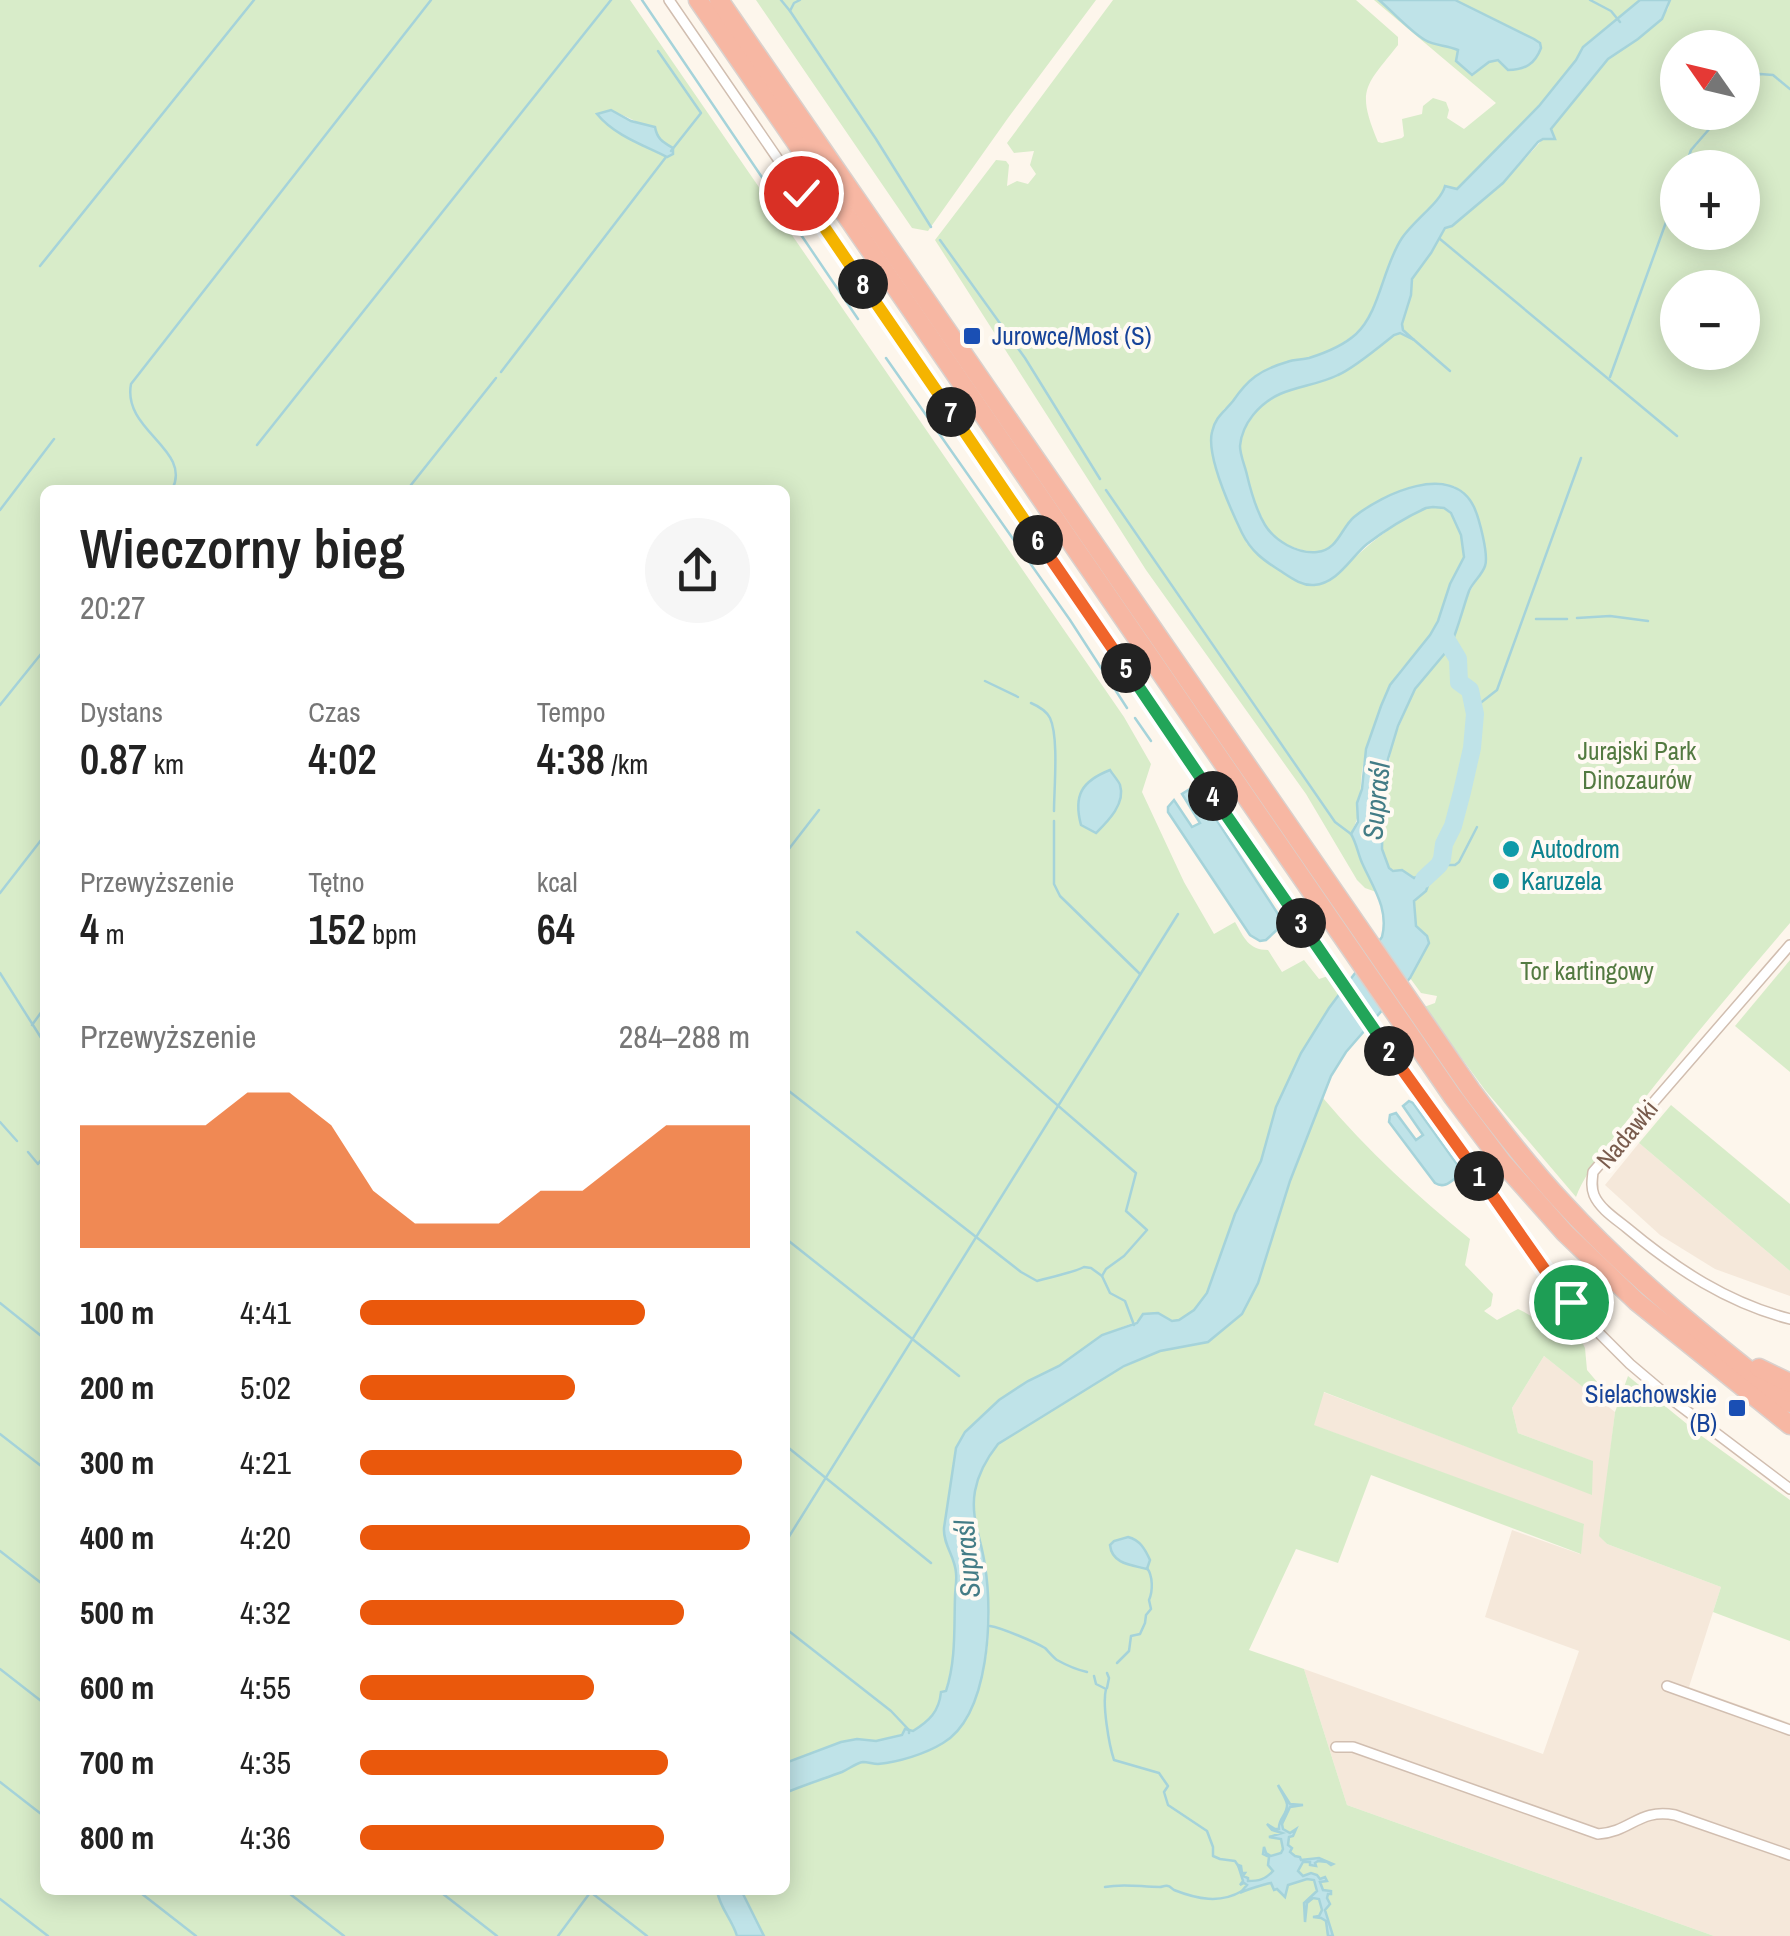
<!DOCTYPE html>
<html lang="pl">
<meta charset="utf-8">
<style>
body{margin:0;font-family:"Archivo Narrow",sans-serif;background:#f6f6f6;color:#222;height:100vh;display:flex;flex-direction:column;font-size:38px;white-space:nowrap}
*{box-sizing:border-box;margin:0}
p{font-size:32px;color:#767676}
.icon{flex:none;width:55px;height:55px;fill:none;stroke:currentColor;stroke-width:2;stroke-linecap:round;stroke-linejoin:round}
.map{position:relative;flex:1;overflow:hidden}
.side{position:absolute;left:40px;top:485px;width:750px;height:1410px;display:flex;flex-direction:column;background:#fff;border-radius:15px;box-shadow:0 5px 25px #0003}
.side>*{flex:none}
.needle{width:65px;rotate:304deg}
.tools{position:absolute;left:1660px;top:30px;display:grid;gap:20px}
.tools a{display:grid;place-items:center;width:100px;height:100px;border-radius:50%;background:#fff;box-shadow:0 5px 25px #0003;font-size:50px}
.pin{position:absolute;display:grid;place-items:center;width:85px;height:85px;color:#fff;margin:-42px;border:5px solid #fff;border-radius:50%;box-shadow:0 2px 10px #0007}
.km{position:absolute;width:50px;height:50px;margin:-25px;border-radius:50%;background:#222;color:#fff;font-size:28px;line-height:50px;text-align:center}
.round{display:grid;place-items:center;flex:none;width:105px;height:105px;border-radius:52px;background:#f6f6f6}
.overview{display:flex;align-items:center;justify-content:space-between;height:170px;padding:0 40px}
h1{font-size:55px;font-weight:600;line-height:75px}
.figures{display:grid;grid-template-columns:repeat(3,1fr);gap:15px;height:170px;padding:10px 40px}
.figures div{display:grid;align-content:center}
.figures b{font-size:42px;font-weight:600}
.figures small{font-size:28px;font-weight:400}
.figures p{font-size:28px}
.chart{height:280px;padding:20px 40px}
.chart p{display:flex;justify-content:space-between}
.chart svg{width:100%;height:180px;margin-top:10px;fill:#ea580c;opacity:.7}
ul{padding:0 40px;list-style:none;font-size:32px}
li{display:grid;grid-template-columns:160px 120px 1fr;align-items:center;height:75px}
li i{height:25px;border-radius:12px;background:#ea580c}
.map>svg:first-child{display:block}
.residential{fill:#f5e8da}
.green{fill:#d8ecc9;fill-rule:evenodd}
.water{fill:#bfe3e8;stroke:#a5d3da;stroke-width:2.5}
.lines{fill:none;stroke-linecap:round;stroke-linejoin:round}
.stream{stroke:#a5d3da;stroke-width:2.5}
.river{stroke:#bfe3e8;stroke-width:18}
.street-casing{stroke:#d1beb0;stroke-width:12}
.highway-casing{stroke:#dad1cd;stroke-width:21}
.street{stroke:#fff;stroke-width:9}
.highway{stroke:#f7b7a3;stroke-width:18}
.split-1-casing{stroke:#fff;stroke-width:20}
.split-2-casing{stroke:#fff;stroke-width:20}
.split-3-casing{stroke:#fff;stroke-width:20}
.split-4-casing{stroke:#fff;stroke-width:20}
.split-5-casing{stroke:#fff;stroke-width:20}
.split-6-casing{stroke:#fff;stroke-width:20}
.split-7-casing{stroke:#fff;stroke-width:20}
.split-8-casing{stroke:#fff;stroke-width:20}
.split-9-casing{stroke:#fff;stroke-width:20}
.split-1{stroke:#f0652b;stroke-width:12}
.split-2{stroke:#f0652b;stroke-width:12}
.split-3{stroke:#22a559;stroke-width:12}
.split-4{stroke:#22a559;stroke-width:12}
.split-5{stroke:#22a559;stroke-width:12}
.split-6{stroke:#f0652b;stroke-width:12}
.split-7{stroke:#f5b400;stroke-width:12}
.split-8{stroke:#f5b400;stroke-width:12}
.split-9{stroke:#f5b400;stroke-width:12}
.transit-dot{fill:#1a4fb4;stroke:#fffaf3;stroke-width:4}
.culture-dot{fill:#0f9aa8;stroke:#fffaf3;stroke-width:4}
.labels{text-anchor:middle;stroke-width:8;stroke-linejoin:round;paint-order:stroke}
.transit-label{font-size:25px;fill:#164399;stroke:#fffaf3;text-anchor:start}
.park-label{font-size:25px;fill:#537a41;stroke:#fffaf3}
.culture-label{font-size:25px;fill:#0d838f;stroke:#fffaf3;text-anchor:start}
.street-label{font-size:25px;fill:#7a5c4d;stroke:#fffaf3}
.water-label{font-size:28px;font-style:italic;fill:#437c86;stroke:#fffaf3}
</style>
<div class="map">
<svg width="1790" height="1936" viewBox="0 0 1790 1936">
<rect width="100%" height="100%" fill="#fdf6ec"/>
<g class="residential">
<path d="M1639,1143l151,128v25l-75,-27 -55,-34 -55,-50z"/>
<path d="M1544,1356l71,56 -15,124 7,8 114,43 -32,100 101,36v213h-76l-367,-131 -43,-136 239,85 36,-103 -94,-34 27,-87 68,24 4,-29 -271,-100 10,-33 269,102v-33l-74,-28 -6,-25z"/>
</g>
<g class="green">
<path d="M0,0h630l494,717 27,47 -9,28 42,90 30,52 21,-12c9,15 13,28 33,28l14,22 22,-12 15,19 9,-3 12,18 -39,59 -25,54 -15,54 -26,53 -28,79 -13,17 -15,10 -7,1 -14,-8 -56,22 -43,31 -31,15 -29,19 -34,32 -9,16 -12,80c-1,17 11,28 13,45 0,8 -2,16 -2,24 -1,31 1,64 -10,94l-4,2 -3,16 -9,12 -16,10 -37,10 -19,-2 -16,3 -56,21v-1273h-740v1400h672c2,17 15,29 20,46h-737zM611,110c15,7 41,16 50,31 3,5 4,11 6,16l-36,-17z"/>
<path d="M756,0h340l-88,118 -80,113 -16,-3z"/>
<path d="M1113,0h243l42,37v8c-33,42 -42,44 -20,97l4,1 20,-5 2,-2 -2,-17 20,-5 1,-8 10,-8 13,4 3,8 -2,8 17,11 32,-26 -122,-103h266l-57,46 -7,14 -37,46 -82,83 -12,-3c-8,22 -35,36 -47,59 -17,30 -20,74 -50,94 -11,8 -28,17 -42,20 -14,3 -30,3 -43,13 -12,9 -22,23 -33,33l-6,4 -7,10 -3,45 21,54 12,26 97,24c16,-17 65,-58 87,-61 24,-3 37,32 32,52 -2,9 -10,18 -14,27 -7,17 -9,35 -20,50 -12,18 -33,34 -41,55 -8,23 -22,57 -26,80 -2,17 -1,47 -10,59l10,34 17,29 -14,-5 -8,-8 -51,-86 -160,-224 -211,-330 61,-80 10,1 3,4 -2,21 10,-5 11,3 8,-10 -6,-9 4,-14 -20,2 -7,-10z"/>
<path d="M1670,0h120v923c-52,61 -104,122 -153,185 -21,28 -48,56 -61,89l-91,-107 -61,-83 11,-4 2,-7 -16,-3 -11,-15 15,-30 -2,-16 -7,-6 -2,-26 6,-23 -6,1 -25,-10 -7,-19 1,-46 9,-60 23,-54 37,-47 17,-49 16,-27 1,-10 -11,-45 -5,-10 -16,-15 -105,35 -13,20 -9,8 -10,3 -12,-1 -18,-6 -11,-7 -10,-12 -14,-29 -12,-49 4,-19 16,-22 9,-6 13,-8 45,-13 26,-13 40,-32 11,-16 8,-40 19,-26 14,-25 58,-45 40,-44 65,-80 60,-50zM1678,48h64v64h-64zM1678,168h64v64h-64zM1678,288h64v64h-64z"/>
<path d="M1790,960v112l-55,-46z"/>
<path d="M1323,1098c44,52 94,98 147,141l-5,26 28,29 -2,12 -7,5 13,9 21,-11c27,12 32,28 63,31l4,8 2,22 17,20 -1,13 -59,-47 -32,52 6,25 75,28 -1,34 -268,-103 -10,33 270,99 -3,30 -210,-79 -33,88 -42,-14 -47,101 55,19 43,136 367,131h-950l-23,-46h44v-97c19,-8 39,-14 58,-22 7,-2 13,-9 21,-9 2,0 5,2 7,2 17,0 53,-9 67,-18 6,-4 11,-11 16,-17 38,-42 39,-107 32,-161 -4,-26 -16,-49 -11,-76 2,-18 12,-34 23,-48l113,-71 49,-22 48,-9 34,-28 16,-31 32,-102z"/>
<path d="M1671,1105l119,99v67l-151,-128z"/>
<path d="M1628,1376l75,61 87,63v141l-77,-29 8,-25 -114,-43 -8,-8 16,-124z"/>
</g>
<g class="water">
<path d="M1379,0h76l79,39 6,4 1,5c-6,16 -16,22 -33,22l-10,-10 -9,2 -17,13 -16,-14 2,-11c-11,-5 -23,-4 -33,-10 -14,-8 -33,-29 -46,-40z"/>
<path d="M1640,0h30l-8,19 -24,20 -30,20 -57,70 4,10h-12l-5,3 -35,41 -51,43 -7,2 -14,25 -19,26 -1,16 -9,29 1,6 11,10 -14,-7 -6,2c-15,12 -40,33 -56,40 -18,9 -39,11 -58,19 -20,9 -38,29 -40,52 0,9 5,20 7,29 4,17 9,35 18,50 10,16 32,29 52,27 21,-2 24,-24 37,-35 28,-23 98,-56 120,-10 5,11 15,48 11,59 -3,9 -12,16 -16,25 -6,17 -10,34 -17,51v7l-6,3 -31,37 -17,37 -10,33 -5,44 -1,46 7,19 4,3 9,-1 12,8 16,-8 8,-8 6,3 -14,15 -4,11 -12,10 2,25 11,10 2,7 -19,35 -64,74 -15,24 -41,105 -32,102 -16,31 -34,28 -48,9 -36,15 -126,78c-11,14 -20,30 -23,47 -5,27 7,49 10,75 8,48 5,149 -42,177 -18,11 -44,19 -65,21 -5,0 -10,-2 -15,-2 -7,1 -14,7 -21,10 -19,7 -38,13 -57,21v-30l56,-21 16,-3 19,2 26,-6 3,-6 8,2c16,-10 26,-19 28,-39l5,-1c10,-30 8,-63 9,-94 0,-8 2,-16 1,-24 -1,-17 -13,-28 -12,-45l12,-80 9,-16 34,-32 29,-19 31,-15 43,-31 35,-12 6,-9 15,-1 14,8 7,-1 15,-10 13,-17 28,-79 26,-53 15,-54 25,-54 28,-45 53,-71c7,-27 -8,-48 -19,-72 -5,-10 -6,-21 -12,-31l7,-12 -1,-19 5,-14 4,-40 15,-43 9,-21 40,-50 8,-14 12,-37 14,-27 -3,-22 -10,-22 -7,-5 -11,-1 -7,1c-20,9 -42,23 -59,36 -17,14 -29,39 -53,41 -13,1 -24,-8 -35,-15 -16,-10 -28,-19 -37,-37 -11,-23 -36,-77 -30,-101 3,-15 13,-21 21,-31 15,-22 27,-31 54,-39 7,-3 15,-2 22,-4 16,-5 35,-13 47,-24 24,-22 27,-68 46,-96 12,-18 39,-36 43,-52l12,3 82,-83 37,-46 7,-13z"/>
<path d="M611,110l20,11 24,6c2,12 8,15 18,21v6l-6,3c-24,-12 -53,-22 -70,-43z"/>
<path d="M1110,770c1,2 10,13 10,15 6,19 -13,37 -24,48l-15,-8c-8,-30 1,-44 29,-55z"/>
<path d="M1190,789l9,4 81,124 -1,11 -13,12 -6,1 -10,-6 -82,-123v-5l6,-7 18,27 8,-4 -18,-29z"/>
<path d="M1409,1101l4,2 46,64 -1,9c-7,5 -13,13 -23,7l-46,-61 1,-7 6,-2 20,27 7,-5 -20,-29z"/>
<path d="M1128,1537c12,3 17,12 22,23l-3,9c-16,-4 -35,-5 -37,-24l4,-4z"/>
<path d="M1278,1785l12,19 13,1 -13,2 -8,17 1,5 7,4 6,-4 -3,7 -4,1 -1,8 4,3 -2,4 5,4 5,1 1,3 18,-2 14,6 -2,1 -4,-3 -9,-1 -3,2 1,3 -6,-1v-3h-7l-5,9 5,5 8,-3 6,2 3,4 5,-2 2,4 -7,1 3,8 8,1v3h-3l-1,4 3,6 -5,6 8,26h-5l-2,-15 -5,-3 -8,-1 6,-1 3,-6 -3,-11 -6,-1 -6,5 -2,19 -1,-19 13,-12 -3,-11 -7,-1 -19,6 -3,12 -8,-8 -3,1 -3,-7c-6,1 -26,7 -31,10l7,-8 -3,-2 -4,2 3,-4 -5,-16 3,1 1,7h3l-2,3 5,2v3c10,0 17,-1 25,-10l-5,-6 1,-8 -6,-3 1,-7 2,6 5,3 10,-3 2,-4 -2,-10 -12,-2 13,-4 -10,-3 -5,-6 8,5h4c-1,-11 9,-14 8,-25 -1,-6 -7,-14 -9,-19z"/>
<path d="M717,1890h24l23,46h-27c-5,-17 -18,-29 -20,-46z"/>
</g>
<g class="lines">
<g class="stream">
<path d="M642,0l216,319"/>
<path d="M781,0l9,11"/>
<path d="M800,0l-6,3 -4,8 86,128 55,88"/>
<path d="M1590,0l21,11 9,11"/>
<path d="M658,51l43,62 -30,38"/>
<path d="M1742,90l18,-16 13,1 17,14"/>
<path d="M1685,168l6,-18 33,-38"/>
<path d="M1440,239l237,197"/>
<path d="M940,240l85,118 75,121"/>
<path d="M40,266l214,-266"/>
<path d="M1413,339l37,32"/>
<path d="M886,358l184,262 57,88"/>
<path d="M501,372l165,-215"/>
<path d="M1610,377l68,-188"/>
<path d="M257,445l354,-445"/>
<path d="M172,490c21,-41 -50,-59 -41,-106l300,-384"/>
<path d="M407,490l89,-112"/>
<path d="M1106,490l229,332 16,12"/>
<path d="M0,510l54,-71"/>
<path d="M1577,618l33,-2 38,5"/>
<path d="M1536,619h31"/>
<path d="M985,681l33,16"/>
<path d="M1031,703c7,3 15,7 19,15 9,19 4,71 4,93"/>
<path d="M0,705l45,-56"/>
<path d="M1474,708l23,-18 84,-232"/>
<path d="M1135,718l16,23"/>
<path d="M1054,821v63l6,12 80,78"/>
<path d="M785,854l34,-44"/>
<path d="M1443,865h12l4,-3 18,-35"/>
<path d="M0,893l45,-58"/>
<path d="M857,932l279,241 -10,38 21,19 -23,26 -18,13 -4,7 8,17 15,8 9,24"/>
<path d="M0,973l45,71"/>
<path d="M32,1025l13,-18"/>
<path d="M785,1088l236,184 16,9c11,-3 38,-9 47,-14l7,1 11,8"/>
<path d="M0,1122l17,19"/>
<path d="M28,1152l10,12 7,-9"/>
<path d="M785,1238l174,138"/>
<path d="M0,1303l45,36"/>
<path d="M0,1434l45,35"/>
<path d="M785,1445l146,118"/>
<path d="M785,1543l393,-629"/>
<path d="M0,1551l45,35"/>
<path d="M990,1626c12,2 45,16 55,22 3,3 9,10 12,12 9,5 21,10 30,12"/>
<path d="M785,1628l106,83 18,19v3"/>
<path d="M1117,1663l12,-12 2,-15 9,-2 5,-11 1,-8 5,-6 -2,-9c4,-9 4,-24 -2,-32"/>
<path d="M0,1669l45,35"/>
<path d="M1107,1673l2,5 -2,10"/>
<path d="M1094,1676l2,8 10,5c-4,15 3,56 8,71l45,13 9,13 -4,6 4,13 39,26 6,16v9l7,3 15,2 4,6"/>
<path d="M0,1782l45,35"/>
<path d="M1105,1887c19,-4 36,0 55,0 2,0 5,-2 8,-1 2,0 4,3 6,4 23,9 46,14 68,1"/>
<path d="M137,1890l59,46"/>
<path d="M285,1890l59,46"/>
<path d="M438,1890l59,46"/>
<path d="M588,1890l59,46"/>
<path d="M0,1899l48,37"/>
<path d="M558,1936l34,-46"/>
</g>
<path class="river" d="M1424,879l15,-14 3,-6 2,-15 9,-18 9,-34 10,-44 3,-34 -5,-24 -11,-8 -1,-23 -15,-25"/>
<g class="street-casing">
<g id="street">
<path d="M669,0l648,946 230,327 52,60 31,31 45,38 115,87"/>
<path d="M1790,945l-197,227c-1,9 -2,15 1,23 6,14 22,24 33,33 49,41 101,75 163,91"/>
<path d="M1667,1686l123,44"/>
<path d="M1336,1747h17l245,87c33,-2 41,-26 77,-19l115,40"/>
</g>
</g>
<g class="highway-casing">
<g id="highway">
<path d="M698,0l635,923 120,174 49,65 63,71 71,68 154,124"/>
<path d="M719,0l752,1090c29,39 59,78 93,114 68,74 147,137 226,199"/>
<path d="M1759,1368l31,15"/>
</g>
</g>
<use href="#street" class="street"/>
<use href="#highway" class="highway"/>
</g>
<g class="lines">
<g class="split-1-casing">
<path id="split-1" d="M1479,1176l68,97 24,29"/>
</g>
<g class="split-2-casing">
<path id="split-2" d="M1389,1051l90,125"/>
</g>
<g class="split-3-casing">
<path id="split-3" d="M1301,923l88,128"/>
</g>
<g class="split-4-casing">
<path id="split-4" d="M1213,796l88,127"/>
</g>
<g class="split-5-casing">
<path id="split-5" d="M1126,668l87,128"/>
</g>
<g class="split-6-casing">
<path id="split-6" d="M1038,540l88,128"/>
</g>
<g class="split-7-casing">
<path id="split-7" d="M951,412l87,128"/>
</g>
<g class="split-8-casing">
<path id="split-8" d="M863,284l88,128"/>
</g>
<g class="split-9-casing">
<path id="split-9" d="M801,193l62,91"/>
</g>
<use href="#split-1" class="split-1"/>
<use href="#split-2" class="split-2"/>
<use href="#split-3" class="split-3"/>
<use href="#split-4" class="split-4"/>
<use href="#split-5" class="split-5"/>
<use href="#split-6" class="split-6"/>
<use href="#split-7" class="split-7"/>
<use href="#split-8" class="split-8"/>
<use href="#split-9" class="split-9"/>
</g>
<g class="transit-dot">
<rect x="962" y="326" width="20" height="20" rx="5"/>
<rect x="1727" y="1398" width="20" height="20" rx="5"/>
</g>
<g class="culture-dot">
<circle cx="1511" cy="849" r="10"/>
<circle cx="1501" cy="881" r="10"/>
</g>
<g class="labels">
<g class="transit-label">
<text x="992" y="345">Jurowce/Most (S)</text>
<text x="1717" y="1403" text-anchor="end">Sielachowskie<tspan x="1717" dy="29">(B)</tspan></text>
</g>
<g class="park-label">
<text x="1637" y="760">Jurajski Park<tspan x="1637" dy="29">Dinozaurów</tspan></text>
<text x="1587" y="980">Tor kartingowy</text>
</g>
<g class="culture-label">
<text x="1531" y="858">Autodrom</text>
<text x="1521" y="890">Karuzela</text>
</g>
<g class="street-label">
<text transform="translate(1627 1134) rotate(-50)" y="9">Nadawki</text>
</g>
<g class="water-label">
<text transform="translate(1376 801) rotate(-84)" y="10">Supraśl</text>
<text transform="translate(967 1559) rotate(-95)" y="10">Supraśl</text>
</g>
</g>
</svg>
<div class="tools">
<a><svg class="needle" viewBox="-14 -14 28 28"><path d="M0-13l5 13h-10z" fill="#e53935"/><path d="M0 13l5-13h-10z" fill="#767676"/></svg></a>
<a>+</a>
<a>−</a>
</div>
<div class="pin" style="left:1571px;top:1302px;background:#1e9e55"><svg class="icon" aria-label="arrive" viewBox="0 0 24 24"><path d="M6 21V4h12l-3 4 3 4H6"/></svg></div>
<div class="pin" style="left:801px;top:193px;background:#d93025"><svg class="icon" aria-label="check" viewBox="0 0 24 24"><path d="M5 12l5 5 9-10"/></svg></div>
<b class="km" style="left:1479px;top:1176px">1</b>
<b class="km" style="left:1389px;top:1051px">2</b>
<b class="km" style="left:1301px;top:923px">3</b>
<b class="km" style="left:1213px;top:796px">4</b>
<b class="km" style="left:1126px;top:668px">5</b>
<b class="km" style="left:1038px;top:540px">6</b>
<b class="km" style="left:951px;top:412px">7</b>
<b class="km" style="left:863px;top:284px">8</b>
<section class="side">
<div class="overview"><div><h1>Wieczorny bieg</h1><p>20:27</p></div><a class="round"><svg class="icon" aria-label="share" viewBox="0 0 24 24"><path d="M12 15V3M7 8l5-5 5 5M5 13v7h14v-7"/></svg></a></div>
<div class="figures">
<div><p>Dystans</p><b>0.87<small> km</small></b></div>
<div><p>Czas</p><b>4:02</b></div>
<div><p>Tempo</p><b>4:38<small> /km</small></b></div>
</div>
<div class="figures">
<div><p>Przewyższenie</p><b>4<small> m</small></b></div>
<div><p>Tętno</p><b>152<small> bpm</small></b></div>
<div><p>kcal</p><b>64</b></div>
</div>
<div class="chart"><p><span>Przewyższenie</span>284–288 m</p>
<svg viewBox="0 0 160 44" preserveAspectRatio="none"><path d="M0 44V14L10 14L20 14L30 14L40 6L50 6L60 14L70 30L80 38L90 38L100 38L110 30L120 30L130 22L140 14L150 14L160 14V44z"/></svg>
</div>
<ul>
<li><b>100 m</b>4:41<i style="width:73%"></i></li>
<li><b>200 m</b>5:02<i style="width:55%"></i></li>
<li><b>300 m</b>4:21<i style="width:98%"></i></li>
<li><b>400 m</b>4:20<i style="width:100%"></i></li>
<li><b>500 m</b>4:32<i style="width:83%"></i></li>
<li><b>600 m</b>4:55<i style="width:60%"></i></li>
<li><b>700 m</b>4:35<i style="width:79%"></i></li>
<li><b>800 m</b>4:36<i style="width:78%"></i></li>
</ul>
</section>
</div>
